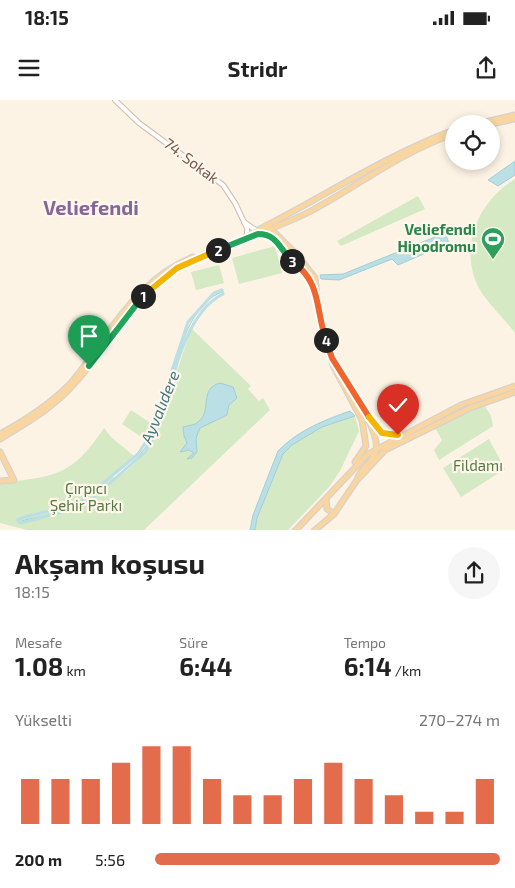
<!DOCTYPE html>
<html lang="tr">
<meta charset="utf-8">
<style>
body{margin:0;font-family:"Exo 2",sans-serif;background:#f6f6f6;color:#222;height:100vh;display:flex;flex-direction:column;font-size:19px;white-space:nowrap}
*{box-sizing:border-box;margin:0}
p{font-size:16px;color:#767676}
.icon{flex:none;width:28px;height:28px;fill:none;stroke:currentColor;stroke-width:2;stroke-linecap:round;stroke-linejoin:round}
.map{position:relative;height:430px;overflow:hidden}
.panel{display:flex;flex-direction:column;background:#fff;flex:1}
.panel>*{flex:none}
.buttons{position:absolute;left:445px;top:15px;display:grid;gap:10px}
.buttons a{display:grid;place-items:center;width:55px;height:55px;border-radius:50%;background:#fff;box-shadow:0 2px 8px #0003;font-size:25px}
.pin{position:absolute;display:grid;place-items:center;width:42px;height:42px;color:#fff;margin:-51px -21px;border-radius:50% 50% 50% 0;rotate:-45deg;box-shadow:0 0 5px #0007}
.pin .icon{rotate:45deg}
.km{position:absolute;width:25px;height:25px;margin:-12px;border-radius:50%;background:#222;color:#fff;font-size:14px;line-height:25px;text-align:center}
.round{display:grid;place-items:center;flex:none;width:52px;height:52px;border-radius:26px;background:#f6f6f6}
.head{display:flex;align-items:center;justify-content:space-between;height:85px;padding:0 15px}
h1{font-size:28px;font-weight:700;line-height:38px}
.metrics{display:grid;grid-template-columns:repeat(3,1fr);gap:8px;height:85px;padding:5px 15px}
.metrics div{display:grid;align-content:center}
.metrics b{font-size:25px;font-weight:700}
.metrics small{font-size:14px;font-weight:400}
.metrics p{font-size:14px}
.chart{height:140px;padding:10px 15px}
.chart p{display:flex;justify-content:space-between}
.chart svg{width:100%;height:90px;margin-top:5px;stroke:#e36c4d;stroke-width:6}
ul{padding:0 15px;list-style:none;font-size:16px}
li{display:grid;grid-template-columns:80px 60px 1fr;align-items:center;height:38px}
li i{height:12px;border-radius:6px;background:#e36c4d}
.status{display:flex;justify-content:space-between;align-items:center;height:35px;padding:0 25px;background:#fff;direction:ltr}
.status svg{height:14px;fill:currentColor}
header{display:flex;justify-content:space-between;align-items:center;height:65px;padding:0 15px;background:#fff;font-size:22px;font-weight:700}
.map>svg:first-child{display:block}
.green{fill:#d4e9c4}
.water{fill:#badfe5;stroke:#a0cfd7}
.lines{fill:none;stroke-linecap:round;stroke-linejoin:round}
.stream{stroke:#a0cfd7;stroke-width:1}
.canal{stroke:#badfe5;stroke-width:3}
.secondary-casing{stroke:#d2bcac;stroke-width:6}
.primary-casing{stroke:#d8d1cd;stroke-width:7}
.secondary{stroke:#fff;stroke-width:4}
.primary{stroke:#f9d69f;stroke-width:4.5}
.split-1-casing{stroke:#fff;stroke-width:10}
.split-2-casing{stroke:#fff;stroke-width:10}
.split-3-casing{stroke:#fff;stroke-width:10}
.split-4-casing{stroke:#fff;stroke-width:10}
.split-5-casing{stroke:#fff;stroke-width:10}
.split-6-casing{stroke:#fff;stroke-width:10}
.split-1{stroke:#22a559;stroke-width:6}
.split-2{stroke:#f5b400;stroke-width:6}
.split-3{stroke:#22a559;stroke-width:6}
.split-4{stroke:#f0652b;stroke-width:6}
.split-5{stroke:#f0652b;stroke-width:6}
.split-6{stroke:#f5b400;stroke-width:6}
.labels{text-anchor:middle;stroke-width:4.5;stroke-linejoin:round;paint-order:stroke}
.street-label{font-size:15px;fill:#74594b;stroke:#fff7eb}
.leisure-label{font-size:15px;font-weight:bold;fill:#27864d;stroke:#fff7eb;text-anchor:end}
.park-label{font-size:15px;fill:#547a42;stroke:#fff7eb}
.water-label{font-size:16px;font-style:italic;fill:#427780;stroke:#fff7eb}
.district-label{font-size:20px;font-weight:bold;fill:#866698;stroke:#fff7eb}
</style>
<div class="status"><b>18:15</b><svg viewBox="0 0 49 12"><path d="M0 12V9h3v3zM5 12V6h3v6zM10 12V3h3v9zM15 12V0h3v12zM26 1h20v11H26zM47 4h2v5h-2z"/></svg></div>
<header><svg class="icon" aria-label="menu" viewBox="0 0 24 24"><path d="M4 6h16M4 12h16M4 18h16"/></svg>Stridr<svg class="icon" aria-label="share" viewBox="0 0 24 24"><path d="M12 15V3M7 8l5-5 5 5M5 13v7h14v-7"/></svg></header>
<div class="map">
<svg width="515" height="431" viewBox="0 0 515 431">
<rect width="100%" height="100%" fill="#fcf3e5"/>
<g class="green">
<path d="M515,79v154c-11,-15 -28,-30 -36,-45 -21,-40 -1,-87 36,-109z"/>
<path d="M418,96l7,13 -84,37 -4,-5z"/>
<path d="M275,146l7,27 -43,11 -7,-26z"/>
<path d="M219,165l5,18 -28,7 -5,-18z"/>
<path d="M191,228l60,58 -3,3 11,12 4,-3 7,12 -126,120h-117l-27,-7v-40c56,-7 71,-6 104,-55l8,10 22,18 -22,19 3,4c17,-11 32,-26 40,-45 4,-8 3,-15 9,-22z"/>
<path d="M484,305l7,11 2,10 -54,34 -5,-10 8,-10 -7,-12z"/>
<path d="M131,310l21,14 -9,14 -21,-14z"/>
<path d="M355,316l4,15 -19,40 -11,16 -41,43 -33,1 2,-13 26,-64 9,-9 30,-18z"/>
<path d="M489,339l16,30 -44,28 -18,-29z"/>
</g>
<g class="water">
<path d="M515,61v14l-17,11 -10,-6z"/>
<path d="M445,133l4,10 -51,22 -6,-6 -53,21 -18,-1 -1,-4 23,-1z"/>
<path d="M220,283l13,4 4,11 -8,7 -2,10 -27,13 -4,10 1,14 -5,6 -5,1 7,-6 -5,-3 -9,2 7,-9 -3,-7 -1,-9c5,-2 11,-1 15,-5 15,-11 0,-33 22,-39z"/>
<path d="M350,311l5,5 -33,11 -30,18 -9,9 -26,64 -2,12h-5l3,-15 25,-64c19,-20 46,-31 72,-40z"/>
</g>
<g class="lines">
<path class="stream" d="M19,422c19,-7 42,-6 59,-15 15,-8 54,-41 64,-55 31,-38 30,-142 80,-160"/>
<path class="canal" d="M222,190l1,4c-37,18 -50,82 -59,118l-4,5 -4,16 -11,19 -61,54 -63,17 -4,-3 8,-3 53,-13 60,-50 13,-20 37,-112 26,-29z"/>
<g class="secondary-casing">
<g id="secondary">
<path d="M115,0l24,23 84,62 12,18 12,25v8"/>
<path d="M244,122l13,9"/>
</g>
</g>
<g class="primary-casing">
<g id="primary">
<path d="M477,24l38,-9"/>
<path d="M491,24l24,-5"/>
<path d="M268,128l21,30"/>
<path d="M271,129l24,24"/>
<path d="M246,136c70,-34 135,-79 208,-106"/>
<path d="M297,155l18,23 5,45 13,42 29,55 4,26 -11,16"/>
<path d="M292,161l17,15 7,18"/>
<path d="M335,264c10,17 46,67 41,87 -2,9 -14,17 -18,26"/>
<path d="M369,318l13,15 19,2"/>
<path d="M0,334c24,-13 50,-30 69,-49 12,-13 22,-28 32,-43 24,-35 52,-69 92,-85"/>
<path d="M0,339c26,-16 53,-31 73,-54 29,-31 49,-71 81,-100 38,-35 106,-48 153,-72 50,-26 93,-61 147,-79"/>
<path d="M0,352l14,28 -14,1"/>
<path d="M326,400l1,9 7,5"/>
<path d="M295,431l73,-77 93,-49 54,-19"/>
<path d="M314,431l20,-17 23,-34 28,-30 85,-42 45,-16"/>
</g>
</g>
<use href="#secondary" class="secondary"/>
<use href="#primary" class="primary"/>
</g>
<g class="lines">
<g class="split-1-casing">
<path id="split-1" d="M89,266l54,-70"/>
</g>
<g class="split-2-casing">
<path id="split-2" d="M143,196l34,-28 41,-18"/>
</g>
<g class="split-3-casing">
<path id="split-3" d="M218,150l40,-16c20,0 22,16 34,27"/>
</g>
<g class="split-4-casing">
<path id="split-4" d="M292,161c30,22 23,47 34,79"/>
</g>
<g class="split-5-casing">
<path id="split-5" d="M326,240l6,18 37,59"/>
</g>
<g class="split-6-casing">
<path id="split-6" d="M369,317l13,16 16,2"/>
</g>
<use href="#split-1" class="split-1"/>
<use href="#split-2" class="split-2"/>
<use href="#split-3" class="split-3"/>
<use href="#split-4" class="split-4"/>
<use href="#split-5" class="split-5"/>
<use href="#split-6" class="split-6"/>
</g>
<defs>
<g id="stadium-pin" transform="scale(1.25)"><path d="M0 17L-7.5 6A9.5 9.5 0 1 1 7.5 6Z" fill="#2e9e5b" stroke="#fff7eb"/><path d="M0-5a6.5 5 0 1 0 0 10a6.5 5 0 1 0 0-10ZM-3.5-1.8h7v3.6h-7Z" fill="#fff"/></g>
</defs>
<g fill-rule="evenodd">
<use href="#stadium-pin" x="493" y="139"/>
</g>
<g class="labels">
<g class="street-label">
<text transform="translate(191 61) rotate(37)" y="5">74. Sokak</text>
</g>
<g class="leisure-label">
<text x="476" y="135">Veliefendi<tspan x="476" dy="17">Hipodromu</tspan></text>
</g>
<g class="park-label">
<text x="478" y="371">Fildamı</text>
<text x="86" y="394">Çırpıcı<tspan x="86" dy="17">Şehir Parkı</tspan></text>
</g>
<g class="water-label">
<text transform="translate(160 307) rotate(-68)" y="6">Ayvalıdere</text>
</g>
<g class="district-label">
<text x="91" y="115">Veliefendi</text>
</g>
</g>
</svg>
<div class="buttons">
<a><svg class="icon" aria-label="locate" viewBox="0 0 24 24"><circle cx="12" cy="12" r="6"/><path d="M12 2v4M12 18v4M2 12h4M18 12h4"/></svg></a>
</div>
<div class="pin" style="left:89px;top:266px;background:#1e9e55"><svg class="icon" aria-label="arrive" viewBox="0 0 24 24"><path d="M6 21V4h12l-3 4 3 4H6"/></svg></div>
<div class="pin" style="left:398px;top:335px;background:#d93025"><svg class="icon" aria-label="check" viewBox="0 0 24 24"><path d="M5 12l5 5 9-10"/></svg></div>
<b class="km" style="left:143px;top:196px">1</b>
<b class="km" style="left:218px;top:150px">2</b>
<b class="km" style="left:292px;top:161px">3</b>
<b class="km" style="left:326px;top:240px">4</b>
</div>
<section class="panel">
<div class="head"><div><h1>Akşam koşusu</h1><p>18:15</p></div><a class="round"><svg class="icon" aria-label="share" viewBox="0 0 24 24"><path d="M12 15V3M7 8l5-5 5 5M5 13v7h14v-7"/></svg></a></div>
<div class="metrics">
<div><p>Mesafe</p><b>1.08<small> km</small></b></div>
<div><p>Süre</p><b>6:44</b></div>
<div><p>Tempo</p><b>6:14<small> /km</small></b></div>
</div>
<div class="chart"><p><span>Yükselti</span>270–274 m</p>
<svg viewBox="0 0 160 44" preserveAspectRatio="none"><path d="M5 44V22M15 44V22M25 44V22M35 44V14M45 44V6M55 44V6M65 44V22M75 44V30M85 44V30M95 44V22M105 44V14M115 44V22M125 44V30M135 44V38M145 44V38M155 44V22"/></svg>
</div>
<ul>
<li><b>200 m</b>5:56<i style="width:100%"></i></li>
</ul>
</section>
